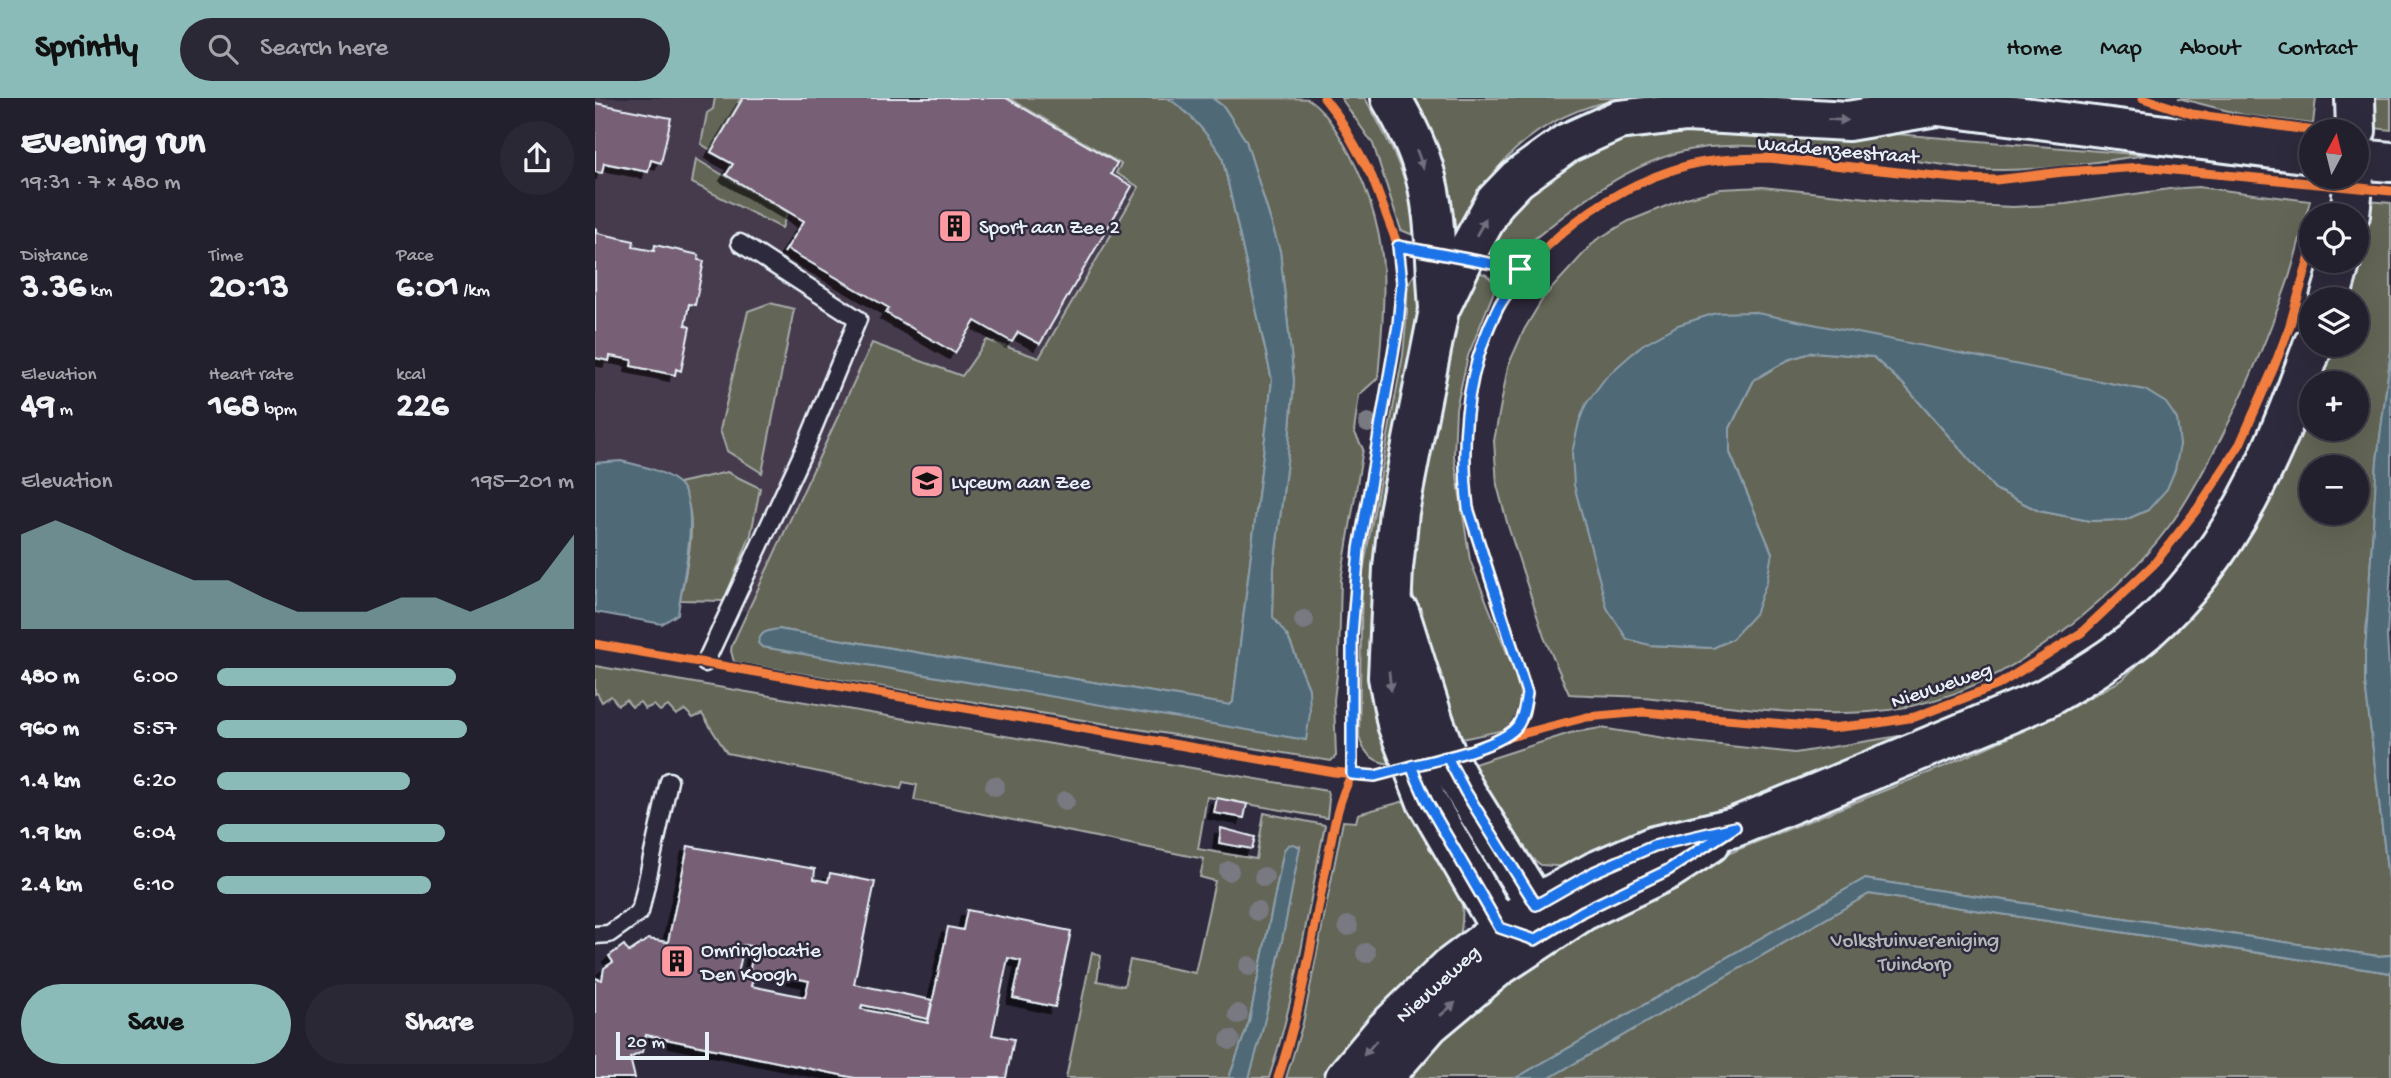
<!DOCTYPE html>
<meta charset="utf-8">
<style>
body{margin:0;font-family:"Gochi Hand",sans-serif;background:#2b2836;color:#f1f3f6;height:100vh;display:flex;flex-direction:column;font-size:26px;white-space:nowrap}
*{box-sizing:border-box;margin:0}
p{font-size:23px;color:#a3a3aa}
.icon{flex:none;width:38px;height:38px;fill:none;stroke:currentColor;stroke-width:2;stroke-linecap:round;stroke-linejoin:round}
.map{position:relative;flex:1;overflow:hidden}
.details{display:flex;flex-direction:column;background:#23202e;width:595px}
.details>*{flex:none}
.needle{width:46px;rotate:7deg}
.controls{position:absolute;left:1704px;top:21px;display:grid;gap:14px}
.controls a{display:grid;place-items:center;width:70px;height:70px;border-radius:50%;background:#23202e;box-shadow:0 7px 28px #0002,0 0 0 2px #403e4a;font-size:35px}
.scale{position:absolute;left:21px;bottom:18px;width:93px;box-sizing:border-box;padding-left:7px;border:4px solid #e8f1f8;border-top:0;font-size:19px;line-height:24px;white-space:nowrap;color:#e8f1f8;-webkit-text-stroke:5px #2f2a3d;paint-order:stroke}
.pin{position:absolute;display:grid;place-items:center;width:60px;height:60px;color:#fff;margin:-30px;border-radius:14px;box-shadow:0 4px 10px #0006}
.round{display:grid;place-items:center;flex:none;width:74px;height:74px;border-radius:37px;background:#2b2836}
.headline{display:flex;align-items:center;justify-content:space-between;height:119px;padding:0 21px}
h1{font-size:38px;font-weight:700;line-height:52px}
.figures{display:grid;grid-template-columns:repeat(3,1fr);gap:10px;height:119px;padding:7px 21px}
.figures div{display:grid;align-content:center}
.figures b{font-size:35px;font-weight:700}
.figures small{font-size:19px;font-weight:400}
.figures p{font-size:19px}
.chart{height:196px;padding:14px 21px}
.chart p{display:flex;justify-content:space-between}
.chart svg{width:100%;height:126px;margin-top:7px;fill:#8bbbb9;opacity:.7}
.action{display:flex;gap:14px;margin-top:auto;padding:14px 21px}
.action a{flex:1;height:80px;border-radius:42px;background:#8bbbb9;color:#111;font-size:28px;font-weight:700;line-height:80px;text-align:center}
.action a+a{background:#2b2836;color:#f1f3f6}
ul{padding:0 21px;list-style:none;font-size:23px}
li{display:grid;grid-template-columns:112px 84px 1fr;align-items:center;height:52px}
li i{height:18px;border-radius:9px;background:#8bbbb9}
header{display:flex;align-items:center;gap:42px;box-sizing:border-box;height:98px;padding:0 35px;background:#8bbbb9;color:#111}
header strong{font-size:33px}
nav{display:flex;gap:38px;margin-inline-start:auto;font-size:24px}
.search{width:490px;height:63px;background:#2b2836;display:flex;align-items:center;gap:18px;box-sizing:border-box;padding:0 24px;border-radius:38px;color:#a3a3aa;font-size:26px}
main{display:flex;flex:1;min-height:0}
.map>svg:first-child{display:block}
.built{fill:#453a4e}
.green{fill:#646557;stroke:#a6aba8;stroke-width:2;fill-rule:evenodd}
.water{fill:#506977;stroke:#8d9fab;stroke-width:2}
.building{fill:#776074;stroke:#e8f1f8;stroke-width:2;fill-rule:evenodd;filter:url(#shadow)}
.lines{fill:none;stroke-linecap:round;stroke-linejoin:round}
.lane-casing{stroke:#e8f1f8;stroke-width:21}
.secondary-casing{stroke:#e8f1f8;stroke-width:44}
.lane{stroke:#2f2a3d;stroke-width:16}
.secondary{stroke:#2f2a3d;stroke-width:38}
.cycleway-casing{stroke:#2f2a3d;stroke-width:13}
.cycleway{stroke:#f27e40;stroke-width:9}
.tree{fill:#787981}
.oneway{fill:#70707e}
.route-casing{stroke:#fff;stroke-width:14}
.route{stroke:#1a73e8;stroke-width:9}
.labels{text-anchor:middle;stroke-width:5;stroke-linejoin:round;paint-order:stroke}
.street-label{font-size:21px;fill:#e8f1f8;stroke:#2f2a3d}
.poi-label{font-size:21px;fill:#e8f1f8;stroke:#2f2a3d;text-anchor:start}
.park-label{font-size:21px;fill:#b3b9b8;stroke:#2f2a3d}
</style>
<header>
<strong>Sprintly</strong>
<div class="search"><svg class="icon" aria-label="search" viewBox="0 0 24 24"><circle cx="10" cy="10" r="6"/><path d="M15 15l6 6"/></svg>Search here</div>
<nav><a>Home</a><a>Map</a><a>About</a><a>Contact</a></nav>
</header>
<main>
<section class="details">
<div class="headline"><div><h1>Evening run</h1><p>19:31 · 7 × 480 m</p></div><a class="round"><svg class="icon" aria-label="share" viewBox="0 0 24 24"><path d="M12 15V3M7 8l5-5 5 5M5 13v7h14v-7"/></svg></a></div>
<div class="figures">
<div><p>Distance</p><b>3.36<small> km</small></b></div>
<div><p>Time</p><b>20:13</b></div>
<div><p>Pace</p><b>6:01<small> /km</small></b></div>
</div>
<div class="figures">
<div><p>Elevation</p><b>49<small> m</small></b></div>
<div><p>Heart rate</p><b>168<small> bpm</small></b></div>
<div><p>kcal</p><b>226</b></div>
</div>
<div class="chart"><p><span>Elevation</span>195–201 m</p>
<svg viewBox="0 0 160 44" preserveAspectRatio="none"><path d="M0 44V11L10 6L20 11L30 17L40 22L50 27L60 27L70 33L80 38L90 38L100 38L110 33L120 33L130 38L140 33L150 27L160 11V44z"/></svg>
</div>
<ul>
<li><b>480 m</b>6:00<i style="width:67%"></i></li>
<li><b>960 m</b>5:57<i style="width:70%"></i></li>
<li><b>1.4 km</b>6:20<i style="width:54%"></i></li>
<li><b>1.9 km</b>6:04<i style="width:64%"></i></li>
<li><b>2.4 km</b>6:10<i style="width:60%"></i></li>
</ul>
<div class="action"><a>Save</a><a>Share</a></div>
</section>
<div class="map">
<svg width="1796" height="980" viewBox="0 0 1796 980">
<defs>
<filter id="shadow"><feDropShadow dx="-6" dy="6" stdDeviation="0" flood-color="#0009"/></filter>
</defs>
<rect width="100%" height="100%" fill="#2f2a3d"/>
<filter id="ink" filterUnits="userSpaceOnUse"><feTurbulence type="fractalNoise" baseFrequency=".0143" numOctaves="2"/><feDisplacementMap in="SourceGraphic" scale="14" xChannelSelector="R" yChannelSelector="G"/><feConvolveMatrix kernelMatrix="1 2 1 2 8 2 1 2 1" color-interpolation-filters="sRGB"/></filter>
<g filter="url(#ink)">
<path class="built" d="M0,0h573l104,282 -507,251 -18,-19 -23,-11 -44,-1 -85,-18z"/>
<g class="green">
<path d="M120,0h26l-30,52 -10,-6 6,-31 6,-4z"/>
<path d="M414,0h159l22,16 18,20 14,22 50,224 -39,322 -3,3 -452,-76 528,111 3,-51 -21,-52 -15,-19 1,-51 14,-114 6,-72 -14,-130 -34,-110 -22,-34 -12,-9c15,0 88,0 96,1 14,8 26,28 34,41 22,37 38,83 41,126 2,38 -2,75 -5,112l-19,17 -5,36 9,18 -22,131 -2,78 -5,42 2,56 -5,5 -593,-98 -4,-1 -3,-11 1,-6 140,-302 90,33 25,-36 52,18 100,-171 -23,-14 5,-9z"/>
<path d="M746,0h24c21,37 52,93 48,137l-12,-5 -28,-86z"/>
<path d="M815,0h214c-50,9 -94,31 -126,70 -5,7 -12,14 -16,22 -10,17 -16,36 -24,54l-14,-2z"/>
<path d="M1583,0h138l-3,26 -69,-9z"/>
<path d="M1778,0h18v32l-17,-2z"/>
<path d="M1120,21l431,36c-56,8 -113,18 -170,14 -28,-3 -56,-8 -84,-11 -30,-4 -60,-6 -90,-8 -41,-4 -82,-8 -122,2 -66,18 -119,65 -170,107l-30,-8 31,-49 61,-53z"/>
<path d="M101,61l91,54 -5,15 -90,-45z"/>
<path d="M1167,89l144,15 107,5 53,-3 103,-15 29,-2 112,14c-9,30 -15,62 -26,91 -21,57 -44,112 -73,165 -13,23 -25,47 -41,68 -34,46 -79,86 -126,120 -51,36 -111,63 -175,67 -72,5 -144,-7 -216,-14 -28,-3 -56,-2 -84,-4l-25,-57 -36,-111 -11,-41 -3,-44 14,-75 16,-36 19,-32 53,-58 33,-19 57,-23 35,-9zM1157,214l428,133 -32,65 -23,10 -35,1 -51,-10 -44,-22 -91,-104 -31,-28 -60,-5 -25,8 -34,20 -24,48v25l42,100 -40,86 -19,9 -64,-3z"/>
<path d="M1772,103l24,2v148l-14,110 -12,193v28l26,222v51l-13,1 -514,-77 -348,199h-122l61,-62 169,-116 113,-50 208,-84 107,-48 70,-38 53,-52 137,-231v32h45v-46h-40l14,-38h26v-46h-11zM1717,369h45v46h-45z"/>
<path d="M827,170c-1,91 -35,182 -46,273 -9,75 9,148 21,222 -20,3 -34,-9 -38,-27l3,-160 41,-221 4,-42v-26l10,-17z"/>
<path d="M874,173l16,3 12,10 -29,72 -12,53 -2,47 16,104 53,133 -6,23 -13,14 -42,9 -9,-5 -34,-108 -8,-44 6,-62 19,-107z"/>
<path d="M175,205l24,6 -32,164 -35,-22 -7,-21 28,-119z"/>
<path d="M132,374l33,16 -9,46 -27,67 -44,-1c7,-34 21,-87 -1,-117z"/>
<path d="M0,568l732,125 2,8 -2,19 -120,-21 -9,52 58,10 8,-46 61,12c-17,84 -29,171 -56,253h-20l28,-112 23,-120 -11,-1 -5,5 -35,172 -20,56h-163l26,-126 9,4 -4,25 27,5 6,-26 65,13 20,-92 -15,-4 4,-18 -290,-59 3,-15 -14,-3 -2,7 -174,-36 -25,-39 -9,4 -8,-8 -9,5 -8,-9 -8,5 -6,-6 -9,4 -5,-7 -8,5 -6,-7 -8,5 -7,-9 -9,6 -5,-9 -2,1z"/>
<path d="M1377,615l-252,97 -136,58 -43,-3 -19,-14 -57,-84 105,-34 31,-5 82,13 112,12 104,-17z"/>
<path d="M817,701c16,30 42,67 49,100 3,15 1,30 -3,44l-126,135h-46l17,-55 40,-202 13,1 2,-8z"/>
<path d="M1274,796l522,79v105h-842z"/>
</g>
<g class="water">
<path d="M573,0h44l12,9 22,34 34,110 14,130 -6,72 -14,114 -1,50 15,20 21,52 1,24 -4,27 -544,-93 -4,-4c3,-12 9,-12 20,-14l452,76 3,-3 39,-322 -50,-224c-16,-24 -31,-42 -54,-58z"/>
<path d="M1157,214l393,78 21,13 11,16 3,26 -5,25 -8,19 -19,21 -23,10 -35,1 -51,-10 -44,-22 -91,-104 -31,-28 -60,-5 -25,8 -34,20 -24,48v25l42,100 -5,28 -12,33 -23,25 -19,9 -64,-3 -22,-6 -20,-31 -33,-123 -2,-32 7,-31 7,-18 20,-27 36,-32 36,-20 38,-12z"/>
<path d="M1796,253v217l-4,68 4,63v205l-26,-222v-28l12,-193z"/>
<path d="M26,363c20,5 39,8 56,21 27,21 4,102 1,132l-16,10 -67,-12v-149z"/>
<path d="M699,746l6,3c-15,77 -28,155 -51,231h-20l20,-56 35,-172 4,-5z"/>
<path d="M1269,781l514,77 13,-1v18l-522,-79 -320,184h-33z"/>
</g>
<g class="building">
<path d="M148,0h263l111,65 -6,11 21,12 -92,158 -22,-12 -6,10 -37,-21 -20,32 -69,-40 3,-5 -102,-59 -3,4 20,-32 -78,-46 7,-11 -22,-12z"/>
<path d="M0,5l76,15 -10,45 -10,-3 -3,12 -44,-9 -2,10 -7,-1z"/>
<path d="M0,130l2,1v4l37,8 -1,6 21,4 1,-6 44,10 -1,5 6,1 -9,44 -6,-1 -4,21 5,2 -9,44 -5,-2 -1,6 -44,-9 1,-6 -22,-4 -1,5 -14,-3z"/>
<path d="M622,700l30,6 -3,14 -30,-5z"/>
<path d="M626,730l34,9 -3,12 -33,-6z"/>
<path d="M93,748l127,23 -1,10 14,3 2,-9 45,9 -21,102 78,16 -4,19 -66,-14 -1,4 67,14 20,-96 15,3 4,-20 104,21 -16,76 -42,-9 8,-37 -13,-3 -16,77 22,4 -8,39h-151l-209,-43 -4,17 -12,6 5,20h-40v-100l7,2 2,-12 9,-6 -4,-6 15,-11 5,7 19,-13 20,3zM149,847l6,1 3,6 -3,17 -8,6 -4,-1zM171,874l43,9 -4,16 -54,-11 1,-4z"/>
</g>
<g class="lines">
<g class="lane-casing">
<g id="lane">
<path d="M110,565l100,-215 53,-129 -118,-76"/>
<path d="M0,837l14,-1 31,-22 29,-131"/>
</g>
</g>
<g class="secondary-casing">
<g id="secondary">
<path d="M796,0c13,22 25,45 32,69 14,45 12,95 16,141"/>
<path d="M1760,0l1,33"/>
<path d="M1312,4l405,52"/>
<path d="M1762,61l34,3"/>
<path d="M1755,117l4,-38"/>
<path d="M1735,201l11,-38"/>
<path d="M805,516l34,108 13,35 18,34 71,114 -1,26"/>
<path d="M940,842l-35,-12 -73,-126 -30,-78 -9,-47 5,-109 6,-56 11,-57 29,-145 25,-52 31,-56 22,-23 50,-36 51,-23 69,-8 161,9 83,-14"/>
<path d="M750,980l40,-48 64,-62 69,-52 37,-23 39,-21 60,-26 81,-19 309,-128c36,-21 70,-41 102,-68 86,-76 130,-180 167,-286"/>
<path d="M788,980l46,-53 69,-58 85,-56 85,-41 42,-27"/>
</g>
</g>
<use href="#lane" class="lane"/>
<use href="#secondary" class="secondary"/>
<g class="cycleway-casing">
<g id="cycleway">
<path d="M1548,0l49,16 123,17"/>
<path d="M803,148l128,22"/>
<path d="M0,546l739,128 41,4 72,-19 55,-18 85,-22 56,-5 188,16 47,-5 37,-6 83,-32 83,-52 73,-69 44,-56 42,-64 34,-77 15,-39 23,-80"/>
<path d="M907,641c19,-15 20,-23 25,-46l-59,-185c-6,-53 -6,-108 12,-159 31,-90 119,-159 209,-184 26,-6 54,-7 80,-7l194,21 33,1 67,-8 79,-5 249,24"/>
<path d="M683,980c22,-65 33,-133 46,-200 7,-35 11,-72 28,-104v-139l7,-86 39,-224 4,-43 -4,-36 -26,-69 -34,-61 -14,-18"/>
</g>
</g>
<use href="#cycleway" class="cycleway"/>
</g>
<g class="tree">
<circle cx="773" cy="325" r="10"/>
<circle cx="709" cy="522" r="10"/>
<circle cx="400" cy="688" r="10"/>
<circle cx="470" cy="703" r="10"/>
<circle cx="634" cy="773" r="10"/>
<circle cx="669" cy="779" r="10"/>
<circle cx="662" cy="813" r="10"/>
<circle cx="753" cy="828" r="10"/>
<circle cx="771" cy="855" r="10"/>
<circle cx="654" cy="868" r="10"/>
<circle cx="643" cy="916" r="10"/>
<circle cx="635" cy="942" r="10"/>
</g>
<defs><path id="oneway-solid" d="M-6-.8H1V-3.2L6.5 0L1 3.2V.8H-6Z" transform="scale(1.75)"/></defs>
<g class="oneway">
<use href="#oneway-solid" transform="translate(1243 22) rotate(3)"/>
<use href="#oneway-solid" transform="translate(825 61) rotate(70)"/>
<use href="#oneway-solid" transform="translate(886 129) rotate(-61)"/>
<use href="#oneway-solid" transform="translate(795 583) rotate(84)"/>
<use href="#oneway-solid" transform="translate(853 911) rotate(-41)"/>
<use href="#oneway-solid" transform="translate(775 950) rotate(131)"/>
</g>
</g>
<g class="lines" filter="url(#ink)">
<g class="route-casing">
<path id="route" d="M925,171l-122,-23 4,36 -4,43 -39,224 -7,86v139l23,2 72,-19 18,34 71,114 58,-33 60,-26 81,-19 -67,43 -85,41 -48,29 -35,-12 -73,-126 -16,-36c26,-6 93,-20 107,-41 6,-9 7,-21 9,-32l-59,-185c-8,-69 -2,-138 30,-200 7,-14 19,-27 28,-40l-6,1"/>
</g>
<use href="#route" class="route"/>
</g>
<defs>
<g id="building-square" transform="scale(1.75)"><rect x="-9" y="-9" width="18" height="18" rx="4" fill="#ff9aa2" stroke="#2f2a3d"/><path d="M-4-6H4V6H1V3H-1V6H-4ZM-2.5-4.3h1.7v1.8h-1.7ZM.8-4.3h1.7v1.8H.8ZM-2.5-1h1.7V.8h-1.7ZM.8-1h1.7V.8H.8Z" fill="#111"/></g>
<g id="university-square" transform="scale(1.75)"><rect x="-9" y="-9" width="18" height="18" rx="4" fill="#ff9aa2" stroke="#2f2a3d"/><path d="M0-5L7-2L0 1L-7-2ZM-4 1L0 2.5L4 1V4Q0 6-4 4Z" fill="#111"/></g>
</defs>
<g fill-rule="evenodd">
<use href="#building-square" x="360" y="128"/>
<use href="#university-square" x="332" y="383"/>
<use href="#building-square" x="82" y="863"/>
</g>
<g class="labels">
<g class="street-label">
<text transform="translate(1243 51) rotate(5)" y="7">Waddenzeestraat</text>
<text transform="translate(1346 586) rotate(-19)" y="7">Nieuweweg</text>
<text transform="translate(842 885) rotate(-42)" y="7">Nieuweweg</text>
</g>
<g class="poi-label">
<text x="384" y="135">Sport aan Zee 2</text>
<text x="356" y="390">Lyceum aan Zee</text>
<text x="106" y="858">Omringlocatie<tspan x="106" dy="24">Den Koogh</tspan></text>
</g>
<g class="park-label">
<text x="1320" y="848">Volkstuinvereniging<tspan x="1320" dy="24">Tuindorp</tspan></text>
</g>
</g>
</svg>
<div class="controls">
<a><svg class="needle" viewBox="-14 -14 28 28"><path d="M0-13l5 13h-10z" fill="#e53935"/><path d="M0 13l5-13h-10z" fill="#a3a3aa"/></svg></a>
<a><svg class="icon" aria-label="locate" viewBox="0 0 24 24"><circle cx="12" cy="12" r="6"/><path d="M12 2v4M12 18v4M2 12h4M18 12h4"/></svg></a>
<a><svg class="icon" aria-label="layers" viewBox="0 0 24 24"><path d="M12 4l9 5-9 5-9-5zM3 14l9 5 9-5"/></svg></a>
<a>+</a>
<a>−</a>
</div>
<div class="scale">20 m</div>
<div class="pin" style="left:925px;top:171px;background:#1e9e55"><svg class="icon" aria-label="arrive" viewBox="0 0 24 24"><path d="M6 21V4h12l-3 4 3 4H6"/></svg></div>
</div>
</main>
